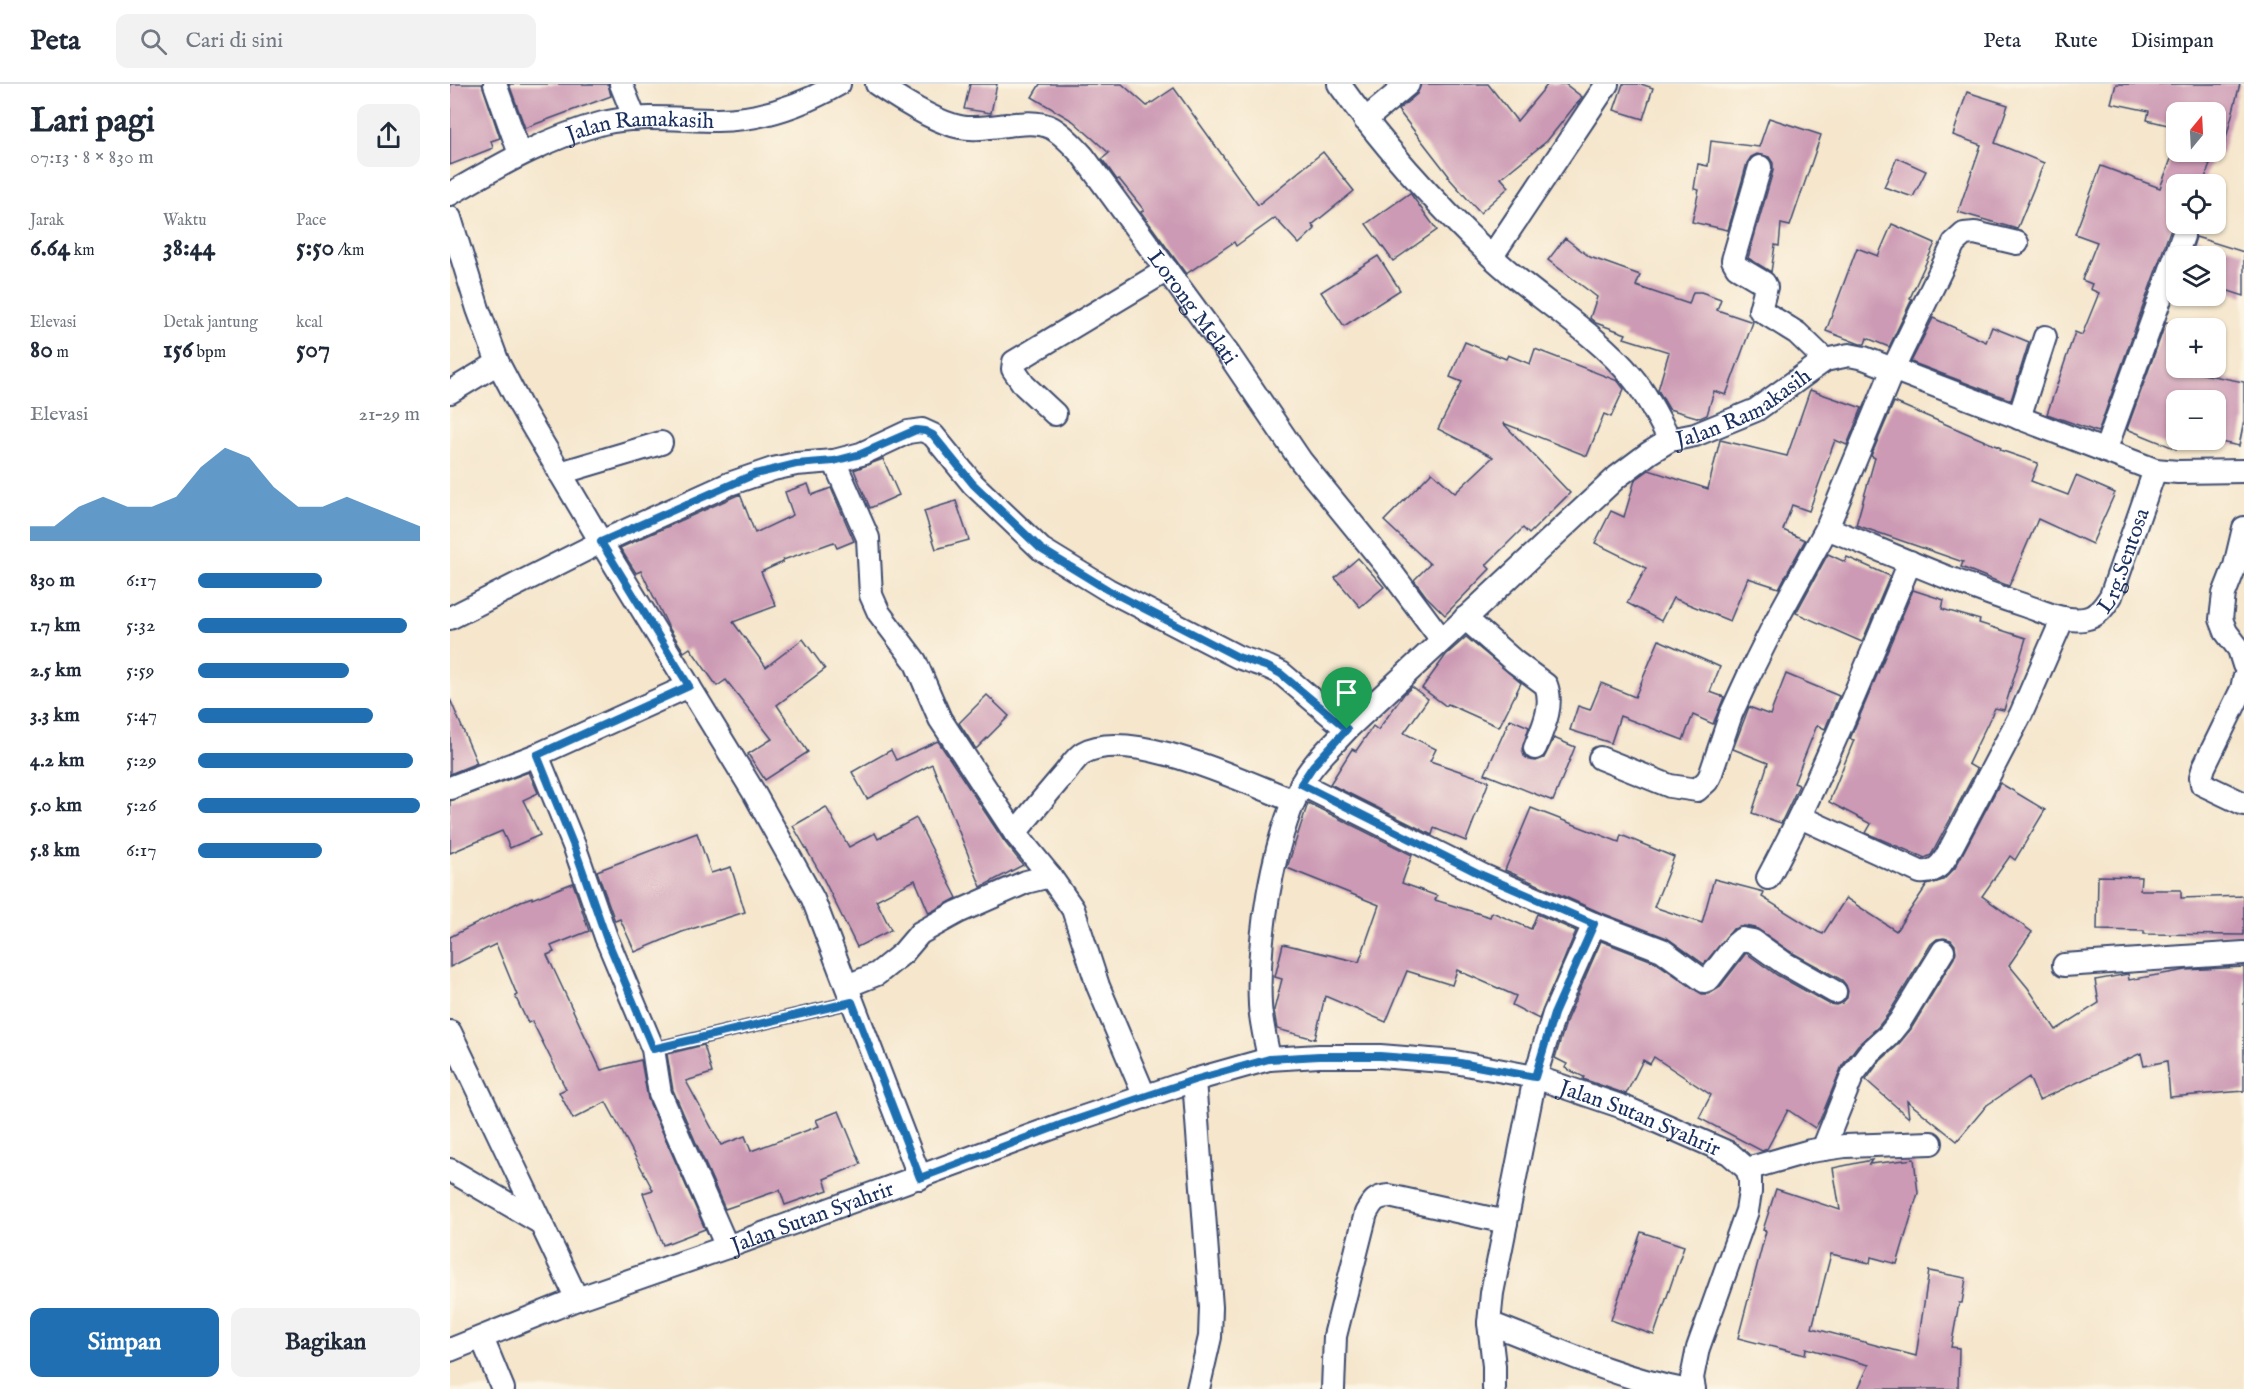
<!DOCTYPE html>
<html lang="id">
<meta charset="utf-8">
<style>
body{margin:0;font-family:"IM FELL English",serif;background:#f2f2f3;color:#1f2937;height:100vh;display:flex;flex-direction:column;font-size:22px;white-space:nowrap}
*{box-sizing:border-box;margin:0}
p{font-size:20px;color:#747a83}
.icon{flex:none;width:33px;height:33px;fill:none;stroke:currentColor;stroke-width:2;stroke-linecap:round;stroke-linejoin:round}
.map{position:relative;flex:1;overflow:hidden}
.panel{display:flex;flex-direction:column;background:#fff;width:450px}
.panel>*{flex:none}
.needle{width:39px;rotate:18deg}
.tools{position:absolute;left:1716px;top:18px;display:grid;gap:12px}
.tools a{display:grid;place-items:center;width:60px;height:60px;border-radius:12px;background:#fff;box-shadow:0 2px 4px #0004;font-size:30px}
.pin{position:absolute;display:grid;place-items:center;width:51px;height:51px;color:#fff;margin:-62px -26px;border-radius:50% 50% 50% 0;rotate:-45deg;box-shadow:0 0 6px #0007}
.pin .icon{rotate:45deg}
.round{display:grid;place-items:center;flex:none;width:63px;height:63px;border-radius:12px;background:#f2f2f3}
.head{display:flex;align-items:center;justify-content:space-between;height:102px;padding:0 30px}
h1{font-size:33px;font-weight:800;line-height:45px}
.metrics{display:grid;grid-template-columns:repeat(3,1fr);gap:9px;height:102px;padding:6px 30px}
.metrics div{display:grid;align-content:center}
.metrics b{font-size:26px;font-weight:800}
.metrics small{font-size:16px;font-weight:400}
.metrics p{font-size:16px}
.chart{height:168px;padding:12px 30px}
.chart p{display:flex;justify-content:space-between}
.chart svg{width:100%;height:108px;margin-top:6px;fill:#1f6fb2;opacity:.7}
.cta{display:flex;gap:12px;margin-top:auto;padding:12px 30px}
.cta a{flex:1;height:69px;border-radius:12px;background:#1f6fb2;color:#fff;font-size:24px;font-weight:800;line-height:69px;text-align:center}
.cta a+a{background:#f2f2f3;color:#1f2937}
ul{padding:0 30px;list-style:none;font-size:20px}
li{display:grid;grid-template-columns:96px 72px 1fr;align-items:center;height:45px}
li i{height:15px;border-radius:8px;background:#1f6fb2}
header{display:flex;align-items:center;gap:36px;box-sizing:border-box;height:84px;padding:0 30px;background:#fff;border-bottom:2px solid #e0e1e3}
header strong{font-size:28px}
nav{display:flex;gap:33px;margin-inline-start:auto;font-size:21px}
.search{width:420px;height:54px;background:#f2f2f3;display:flex;align-items:center;gap:15px;box-sizing:border-box;padding:0 21px;border-radius:12px;color:#747a83;font-size:22px}
main{display:flex;flex:1;min-height:0}
.map>svg:first-child{display:block}
.building{fill:#cc9ab4}
.lines{fill:none;stroke-linecap:round;stroke-linejoin:round}
.lane-casing{stroke:#3c4a6e;stroke-width:15}
.street-casing{stroke:#3c4a6e;stroke-width:26}
.lane{stroke:#fff;stroke-width:12}
.street{stroke:#fff;stroke-width:22}
.route-casing{stroke:#fff;stroke-width:12}
.route{stroke:#1f6fb2;stroke-width:8}
.labels{text-anchor:middle;stroke-width:6;stroke-linejoin:round;paint-order:stroke}
.street-label{font-size:22px;fill:#1b2f5e;stroke:#fcf5e5}
</style>
<header>
<strong>Peta</strong>
<div class="search"><svg class="icon" aria-label="search" viewBox="0 0 24 24"><circle cx="10" cy="10" r="6"/><path d="M15 15l6 6"/></svg>Cari di sini</div>
<nav><a>Peta</a><a>Rute</a><a>Disimpan</a></nav>
</header>
<main>
<section class="panel">
<div class="head"><div><h1>Lari pagi</h1><p>07:13 · 8 × 830 m</p></div><a class="round"><svg class="icon" aria-label="share" viewBox="0 0 24 24"><path d="M12 15V3M7 8l5-5 5 5M5 13v7h14v-7"/></svg></a></div>
<div class="metrics">
<div><p>Jarak</p><b>6.64<small> km</small></b></div>
<div><p>Waktu</p><b>38:44</b></div>
<div><p>Pace</p><b>5:50<small> /km</small></b></div>
</div>
<div class="metrics">
<div><p>Elevasi</p><b>80<small> m</small></b></div>
<div><p>Detak jantung</p><b>156<small> bpm</small></b></div>
<div><p>kcal</p><b>507</b></div>
</div>
<div class="chart"><p><span>Elevasi</span>21–29 m</p>
<svg viewBox="0 0 160 44" preserveAspectRatio="none"><path d="M0 44V38L10 38L20 30L30 26L40 30L50 30L60 26L70 14L80 6L90 10L100 22L110 30L120 30L130 26L140 30L150 34L160 38V44z"/></svg>
</div>
<ul>
<li><b>830 m</b>6:17<i style="width:56%"></i></li>
<li><b>1.7 km</b>5:32<i style="width:94%"></i></li>
<li><b>2.5 km</b>5:59<i style="width:68%"></i></li>
<li><b>3.3 km</b>5:47<i style="width:79%"></i></li>
<li><b>4.2 km</b>5:29<i style="width:97%"></i></li>
<li><b>5.0 km</b>5:26<i style="width:100%"></i></li>
<li><b>5.8 km</b>6:17<i style="width:56%"></i></li>
</ul>
<div class="cta"><a>Simpan</a><a>Bagikan</a></div>
</section>
<div class="map">
<svg width="1794" height="1305" viewBox="0 0 1794 1305">
<rect width="100%" height="100%" fill="#fcf5e5"/>
<filter id="ink" filterUnits="userSpaceOnUse"><feTurbulence type="fractalNoise" baseFrequency=".0167" numOctaves="2"/><feDisplacementMap in="SourceGraphic" scale="12" xChannelSelector="R" yChannelSelector="G"/><feConvolveMatrix kernelMatrix="1 2 1 2 8 2 1 2 1" color-interpolation-filters="sRGB"/></filter>
<filter id="wash" filterUnits="userSpaceOnUse"><feTurbulence type="fractalNoise" baseFrequency=".008" numOctaves="4" result="noise"/><feDisplacementMap in="SourceGraphic" scale="24" xChannelSelector="R" yChannelSelector="G"/><feGaussianBlur stdDeviation="1.35" result="paint"/><feColorMatrix in="noise" values="0 0 0 0 0 0 0 0 0 0 0 0 0 0 0 0 0 1.4 0 .05"/><feComposite in="paint" operator="in"/></filter>
<g filter="url(#wash)">
<rect width="100%" height="100%" fill="#f5e6cc"/>
<g id="blocks">
<g class="building">
<path d="M0,0h32l18,54 -9,3 2,7 -43,17z"/>
<path d="M59,0h99l3,12 -86,32z"/>
<path d="M520,0h27l-6,29 -27,-4z"/>
<path d="M590,0h82l25,22 27,-18 84,117 65,-53 31,39 -42,34 3,4 -16,15 -24,-26 -39,28 -2,-4 -48,32 -45,-62 3,-2 -25,-31 -2,1 -15,-21 7,-6 -36,-32 -41,-24z"/>
<path d="M971,0h67l29,37 31,-37h17l17,13 -35,44 -46,37 8,9 -29,26 -32,-36 1,-1 -51,-66 19,-16z"/>
<path d="M1173,0h18l12,4 -10,31 -29,-9z"/>
<path d="M1666,0h124l-18,70 -6,-1v-41h-40v15l-29,-7 2,-9 -38,-8z"/>
<path d="M1517,8l41,13 -13,38 49,20 -27,66 -59,-17 23,-67 -28,-10z"/>
<path d="M1319,34l52,17 -31,91 -9,-2 -2,22 -4,-1 -4,27 -23,-14 25,-87v-8l-4,-6 -12,-3 -6,3 -4,6 -19,67 -36,-8 7,-32 -5,-1 4,-25 10,2 3,-25 48,6z"/>
<path d="M1724,67l36,13 -7,20h-27v41l-6,6 -72,201 -51,-18 28,-82 7,3 17,-42 -9,-4 2,-5 -10,-4 15,-38 -22,-8 26,-68 59,22z"/>
<path d="M1447,74l29,13 -13,26 -29,-10z"/>
<path d="M960,109l27,37 -44,31 -27,-37z"/>
<path d="M1442,140l43,19 -25,55 2,1 -23,48 -22,-9 -2,6h-5l-34,-13 31,-83 21,8z"/>
<path d="M1746,153l48,15v44l-28,-9v-31h-26z"/>
<path d="M1115,154l25,19 50,18 -4,11 53,18 4,-12h8l20,7 -4,11 36,12 -27,73 -12,-4 -7,24 -7,3 -31,-9 -11,-19 11,-38 -45,-14 2,-4 -30,-11 -6,-5 7,-21 -49,-37z"/>
<path d="M928,172l22,34 -56,36 -23,-34z"/>
<path d="M1483,234l53,24 6,-15 37,15 -18,58 -100,-38z"/>
<path d="M1716,238l10,3v43h17l-1,4 52,10v39l-5,25 -23,-5v-41h-40v49l-49,-20z"/>
<path d="M1015,258l41,17 2,-4 22,9 5,-15 83,32 6,8 -13,28 -7,-3 -17,42 -84,-33 67,70 -41,41 -6,-6 -37,37 4,4 -45,46 -19,-19 -12,-16 16,-16 -46,-43 48,-49 23,21 38,-36 -55,-28 24,-47 -12,-5z"/>
<path d="M1360,306l52,18 -15,37 -12,-5 -26,71 -17,-6 -9,25 22,10 -26,48 -31,-10 -18,43 -57,-23 -12,23 -34,-18 19,-35 -51,-25 16,-32 13,6 11,-37 14,-10 59,19 12,-49 67,16z"/>
<path d="M1444,318l107,46 -1,2 38,13 -7,18 37,14 8,-19 39,17 -23,51 -54,-25 -29,67 -48,-19 2,-5 -107,-37 19,-67 -4,-2z"/>
<path d="M433,375l16,36 -29,13 -16,-38z"/>
<path d="M358,400l4,11 19,-7 23,53 -17,7 -3,-6 -51,18v2l-22,10 15,34 -43,16 33,45 37,-28 22,30 -48,36 31,47 -43,28 -17,-26 24,-15 -46,-59 -9,6 -27,-38 -6,4 -15,-24 -28,-57 -5,2 -16,-25 120,-54 15,39 38,-18 -8,-23z"/>
<path d="M506,417l13,39 -33,9 -12,-38z"/>
<path d="M1378,470l17,8 2,-5 43,19 -28,66 -66,-29z"/>
<path d="M908,474l26,29 -24,20 -25,-29z"/>
<path d="M1463,506l31,10 -2,9 38,11 -1,3 47,15 -22,72 -9,-2 -27,56 9,5 -42,79 -4,7 -6,3 -59,-25 5,-9 -42,-22 25,-62 -4,-1z"/>
<path d="M1016,553l55,46 -22,44 -51,-23 -2,2 -24,-18 24,-33z"/>
<path d="M1209,556l61,27 -10,25 14,5 -11,27 -20,-9 -10,25 -63,-24 -9,27 -41,-13 8,-24 12,4 11,-27 34,14z"/>
<path d="M1336,590l53,22 -14,33 -8,-4 -23,58 5,2 -18,38 -29,-10 16,-50 -35,-14 16,-42 21,8z"/>
<path d="M962,603l16,12 -24,34 32,16 -6,12 59,20 -23,60 -32,-13 -2,7 -102,-51 22,-35 4,2 17,-25 5,4 26,-36z"/>
<path d="M537,611l22,21 -33,33 -17,-26z"/>
<path d="M0,615l27,64 -27,11z"/>
<path d="M1060,635l19,8 -7,22 2,7 5,4 7,1 8,-3 10,-20 21,9 -22,54 -68,-27z"/>
<path d="M488,657l66,100 19,24 -42,22 -49,-123 -65,35 -15,-27 39,-22 5,10z"/>
<path d="M79,688l9,21 -15,7 17,35 -30,13 -8,-17 -52,22v-52z"/>
<path d="M1550,699l45,27 -30,50 -5,-4 -28,40 50,36 -23,33 19,23 28,42 43,-27 -4,-23 33,-6 1,6 57,-10 58,-3v124l-74,6 -3,-36 -23,5 -3,-13 -102,47 -10,-23 -42,28 -30,36 -50,-40 2,17 -43,-38 13,-18 18,-16 14,-17 43,-71 2,-6 -1,-7 -4,-5 -7,-2 -7,1 -6,5 -42,69 -11,14 -20,18 -16,21 -22,54 -5,8 -27,-18 -21,39 -5,2 -63,-33 12,-23 -57,-38 -4,7 -7,-4 -17,34 -43,-15 1,-2 -19,-9 2,-4 -12,-6 12,-39 34,-78 54,21 47,32h7l10,-6 27,-35 31,22 52,29 7,1 6,-2 5,-5 1,-7 -2,-6 -4,-5 -51,-28 -35,-24 -12,-2 -11,3 -29,35 -37,-26 -68,-26 -94,-42 26,-62 88,34 2,-7 53,22 -20,50 48,16 12,-44 50,13 -2,5 56,35 5,2 23,-36 50,33 31,-46 16,-5 12,-12z"/>
<path d="M858,719l104,52 -10,28 35,13 -2,4 55,17 2,-5 39,17 6,-15 39,17 -37,88 -27,-14 4,-9 -59,-26 -5,15 -45,-14 -21,51 -61,-26 -10,43 -38,-10 -3,-19 8,-31 -7,-2 8,-33 76,18 20,-57 -92,-37z"/>
<path d="M376,723l23,40 26,-14 3,6 38,-21 41,80 -28,15 -14,-33 -39,20 15,30 -34,17 -34,-69 -30,-52z"/>
<path d="M247,749l14,40 20,-6 14,45 -63,20 -47,20 -15,-33 -5,2 -18,-50z"/>
<path d="M1648,792l43,1 -1,13h41v8l63,-2v39l-100,-1v-3l-47,-1z"/>
<path d="M123,799l16,48 -38,15 3,6 -7,3 54,115 40,-10 7,39 57,130 -42,16 -20,-52 10,-3 -47,-88 -33,17 -14,-27 7,-3 -34,-68 -4,2 -13,-27 2,-1 -21,-51 -46,23v-30l71,-36 11,-4v2z"/>
<path d="M254,961l8,28 -26,8 35,64 24,-9 6,15 68,-25 -3,-6 23,-9 22,53 -37,15 4,11 -43,15 -5,-15 -55,19 -52,-119 -6,-36z"/>
<path d="M1464,1075l4,34 -21,71 -26,-7 -1,6 -39,-9 -19,74 104,28 13,-85 37,7 -4,25h-3l-8,44 8,1 -1,41h-100l11,-24 -63,-17 -1,7 -67,-17 28,-107 -3,-1 13,-41 64,21 -7,-42 39,-8 -3,4z"/>
<path d="M1191,1148l43,14 -30,89 -43,-15z"/>
</g>
</g>
</g>
<g filter="url(#ink)">
<use href="#blocks" fill-opacity="0" stroke="#3c4a6e" stroke-width="1.5"/>
<g class="lines">
<g class="lane-casing">
<path id="lane" d="M203,965l199,-47"/>
</g>
<g class="street-casing">
<g id="street">
<path d="M45,0l25,70"/>
<path d="M171,0l14,35"/>
<path id="s1" d="M427,0c22,15 57,38 83,43 28,6 69,-12 92,1 12,7 22,18 31,28l146,199 72,106 88,108 53,71"/>
<path d="M889,0c44,62 96,119 151,171 45,43 102,74 142,122 16,19 26,41 38,63"/>
<path d="M915,36l43,-36"/>
<path d="M1310,83l-27,93 4,7 27,16 2,4 -6,23 37,23 28,27"/>
<path id="s2" d="M0,110c48,-28 98,-57 153,-71 36,-9 78,-3 114,-3 43,0 85,-15 122,-36"/>
<path d="M0,134l28,91 20,54 22,42 81,137 152,249 60,108 107,279"/>
<path d="M1042,172l115,-172"/>
<path d="M0,308l48,-29"/>
<path d="M605,330l-31,-29 -11,-16 1,-7 153,-92"/>
<path d="M1569,334l26,-81"/>
<path d="M1655,367l78,-215"/>
<path d="M384,377l34,77 3,57 8,18 36,48 25,58 75,114 35,43 23,33 25,77 47,111"/>
<path d="M110,389l101,-30"/>
<path id="s3" d="M1377,444c66,27 131,56 199,78 18,6 38,16 58,13 13,-2 20,-12 27,-23l44,-126"/>
<path d="M1794,444l-9,38 -11,28 -3,25 5,13 13,17 5,16"/>
<path d="M0,534l151,-76 128,-58 44,-15 23,-5 38,-3 27,-7 47,-22 14,-2 11,5 40,49 68,65 67,41 130,67 30,10 13,6 66,56"/>
<path d="M1015,534l50,44 31,23c8,21 -3,43 -11,63"/>
<path d="M1794,595l-2,10 -38,78 -3,10 1,7 42,20"/>
<path d="M87,671l38,93 31,89 47,112 7,45 67,153"/>
<path d="M1150,674l70,28 27,4 10,-9 3,-5 21,-62 18,-39 27,-54 51,-93 66,-159 61,-126 10,-9 11,-1 42,10"/>
<path d="M851,700l183,92 110,48 68,26 42,31 5,-2 27,-35 6,-5 11,2 31,22 51,29"/>
<path d="M0,704l87,-33 152,-69"/>
<path d="M1350,733l120,55c19,2 25,-13 33,-28l68,-130 42,-96"/>
<path d="M565,749c16,-20 33,-40 50,-60 5,-6 11,-16 18,-20 46,-27 164,30 211,48"/>
<path d="M1318,794c55,-102 97,-209 142,-316"/>
<path d="M1614,881l180,-12"/>
<path d="M397,902l30,-12 26,-21 17,-20 38,-21 68,-30 24,-6"/>
<path d="M0,948l127,267"/>
<path id="s4" d="M819,975c-3,-18 -8,-36 -9,-54 -3,-64 12,-162 41,-220 10,-21 30,-38 46,-56l270,-252 32,-24 21,-13 25,-5 61,-25 69,-50 24,-5 15,3 291,112 23,2 66,-1"/>
<path d="M744,996l17,227 -1,30 -12,52"/>
<path d="M1373,1065l30,-75 16,-21 19,-17 12,-15 43,-70"/>
<path d="M1297,1085l63,-18 35,-5 86,-3"/>
<path d="M0,1086l91,53"/>
<path d="M1039,1239c61,23 126,54 190,66"/>
<path d="M32,1254l21,51"/>
<path id="s5" d="M0,1266l127,-51 150,-52 336,-123 131,-44 75,-21 50,-3h61l75,6 80,15 91,31 103,45 18,16 3,9v14l-3,19 -49,137 -6,30 2,11"/>
<path d="M883,1305l2,-53 31,-123c7,-12 9,-16 23,-17l117,26"/>
<path d="M1044,1305v-23l-5,-43 3,-30 43,-216 19,-63 40,-90"/>
</g>
</g>
<use href="#lane" class="lane"/>
<use href="#street" class="street"/>
</g>
</g>
<g class="lines" filter="url(#ink)">
<g class="route-casing">
<path id="route" d="M466,346l9,1 8,4 40,49 68,65 67,41 130,67 30,10 13,7 66,55 -34,37 -12,18 183,92 110,48 -40,90 -19,63 -80,-15 -75,-6h-61l-50,3 -75,21 -131,44 -143,54 -68,-176 -199,47 -47,-112 -31,-88 -38,-94 152,-69 -88,-144 154,-68 41,-10 38,-3 27,-7z"/>
</g>
<use href="#route" class="route"/>
</g>
<g class="labels">
<g class="street-label">
<text dy="8" stroke="none"><textPath href="#s2" startOffset="206">Jalan Ramakasih</textPath></text>
<text dy="8" stroke="none"><textPath href="#s1" startOffset="416">Lorong Melati</textPath></text>
<text dy="8" stroke="none"><textPath href="#s4" startOffset="868">Jalan Ramakasih</textPath></text>
<text dy="8" stroke="none"><textPath href="#s3" startOffset="348">Lrg.Sentosa</textPath></text>
<text dy="8" stroke="none"><textPath href="#s5" startOffset="1250">Jalan Sutan Syahrir</textPath></text>
<text dy="8" stroke="none"><textPath href="#s5" startOffset="386">Jalan Sutan Syahrir</textPath></text>
</g>
</g>
</svg>
<div class="tools">
<a><svg class="needle" viewBox="-14 -14 28 28"><path d="M0-13l5 13h-10z" fill="#e53935"/><path d="M0 13l5-13h-10z" fill="#747a83"/></svg></a>
<a><svg class="icon" aria-label="locate" viewBox="0 0 24 24"><circle cx="12" cy="12" r="6"/><path d="M12 2v4M12 18v4M2 12h4M18 12h4"/></svg></a>
<a><svg class="icon" aria-label="layers" viewBox="0 0 24 24"><path d="M12 4l9 5-9 5-9-5zM3 14l9 5 9-5"/></svg></a>
<a>+</a>
<a>−</a>
</div>
<div class="pin" style="left:897px;top:645px;background:#1e9e55"><svg class="icon" aria-label="arrive" viewBox="0 0 24 24"><path d="M6 21V4h12l-3 4 3 4H6"/></svg></div>
</div>
</main>
